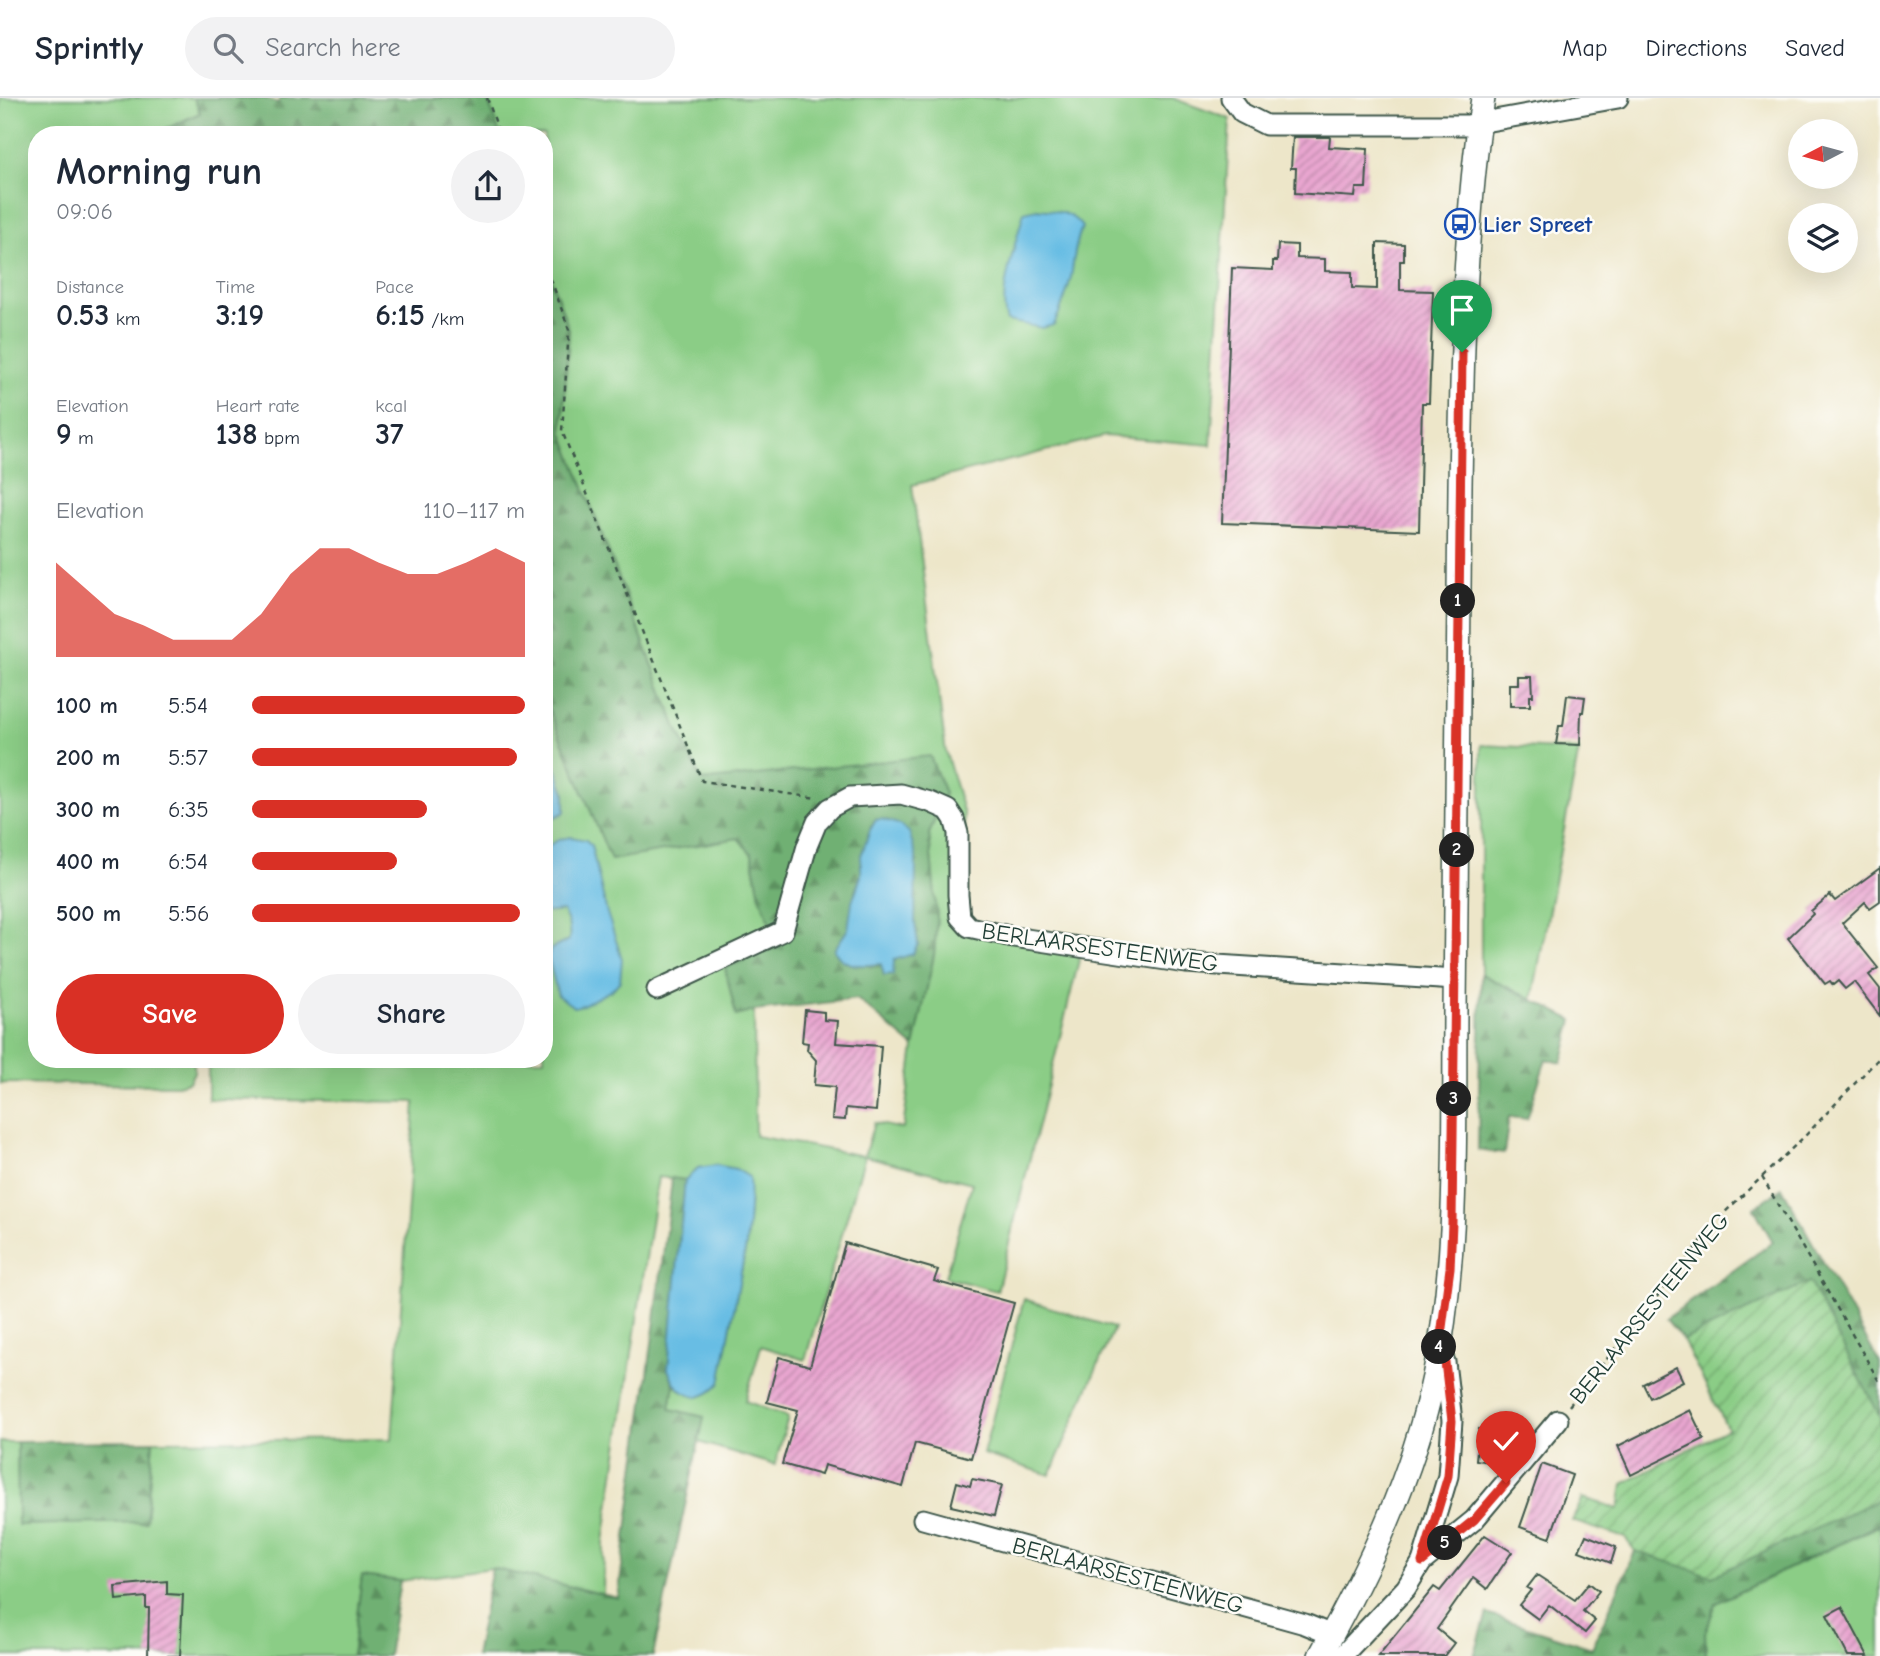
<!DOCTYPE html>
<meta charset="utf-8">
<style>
body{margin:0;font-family:"Comic Neue",sans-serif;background:#f2f2f3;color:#1f2937;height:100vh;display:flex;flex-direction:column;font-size:26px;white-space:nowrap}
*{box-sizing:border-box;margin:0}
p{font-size:23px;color:#747a83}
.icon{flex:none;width:38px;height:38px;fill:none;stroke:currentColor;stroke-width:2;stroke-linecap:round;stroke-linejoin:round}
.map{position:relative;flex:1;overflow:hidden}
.details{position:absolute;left:28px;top:28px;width:525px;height:942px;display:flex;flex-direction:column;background:#fff;border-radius:28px;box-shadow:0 7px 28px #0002}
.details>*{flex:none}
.needle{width:46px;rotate:264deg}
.buttons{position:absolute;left:1788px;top:21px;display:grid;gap:14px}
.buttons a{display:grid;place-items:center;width:70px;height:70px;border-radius:50%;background:#fff;box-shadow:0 7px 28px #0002;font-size:35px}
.pin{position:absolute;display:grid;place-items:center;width:60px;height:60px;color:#fff;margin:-72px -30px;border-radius:50% 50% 50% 0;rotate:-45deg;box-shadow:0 0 7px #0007}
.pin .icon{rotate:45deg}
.km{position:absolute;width:35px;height:35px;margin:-18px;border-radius:50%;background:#222;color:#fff;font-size:19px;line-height:35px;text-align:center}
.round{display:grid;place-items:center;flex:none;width:74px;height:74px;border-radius:37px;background:#f2f2f3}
.summary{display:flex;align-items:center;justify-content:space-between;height:119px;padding:0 28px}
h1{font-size:38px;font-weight:600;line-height:52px}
.stats{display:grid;grid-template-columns:repeat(3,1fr);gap:10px;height:119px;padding:7px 28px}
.stats div{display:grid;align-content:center}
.stats b{font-size:30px;font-weight:600}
.stats small{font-size:19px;font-weight:400}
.stats p{font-size:19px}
.chart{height:196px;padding:14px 28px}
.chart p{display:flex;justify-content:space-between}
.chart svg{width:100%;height:126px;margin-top:7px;fill:#d93025;opacity:.7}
.cta{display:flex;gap:14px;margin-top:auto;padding:14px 28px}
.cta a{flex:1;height:80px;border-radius:42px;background:#d93025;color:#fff;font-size:28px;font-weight:600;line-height:80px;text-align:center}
.cta a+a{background:#f2f2f3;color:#1f2937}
ul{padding:0 28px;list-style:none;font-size:23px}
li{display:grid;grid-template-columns:112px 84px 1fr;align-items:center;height:52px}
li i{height:18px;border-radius:9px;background:#d93025}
header{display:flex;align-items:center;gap:42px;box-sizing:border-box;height:98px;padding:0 35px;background:#fff;border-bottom:2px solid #e0e1e3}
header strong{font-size:33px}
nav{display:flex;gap:38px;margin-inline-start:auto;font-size:24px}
.search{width:490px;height:63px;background:#f2f2f3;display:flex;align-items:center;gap:18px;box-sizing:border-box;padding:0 24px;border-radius:38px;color:#747a83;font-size:26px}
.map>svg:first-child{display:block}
.grass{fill:#8bcd86;stroke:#55855d;stroke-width:2}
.forest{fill:url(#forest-firs);stroke:#487654;stroke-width:2;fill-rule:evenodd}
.garden{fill:url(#garden-furrows);stroke:#55855d;stroke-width:2}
.water{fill:#67bde4;stroke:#437d8c;stroke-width:2}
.building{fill:url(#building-hatch)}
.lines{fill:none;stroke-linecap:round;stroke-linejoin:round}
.minor-casing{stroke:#3e564a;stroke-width:23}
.tertiary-casing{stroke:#3e564a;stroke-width:26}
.path{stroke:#3e564a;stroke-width:2.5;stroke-dasharray:5 5;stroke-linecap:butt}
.minor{stroke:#fff;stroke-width:19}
.tertiary{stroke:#fff;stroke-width:23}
.route-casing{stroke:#fff;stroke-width:14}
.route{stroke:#d93025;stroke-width:9}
.labels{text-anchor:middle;stroke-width:5;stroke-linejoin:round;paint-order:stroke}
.transit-label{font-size:23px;font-weight:bold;fill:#164399;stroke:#fdfcf7;text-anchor:start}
.street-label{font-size:23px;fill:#1f3d34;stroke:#fdfcf7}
</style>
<header>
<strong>Sprintly</strong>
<div class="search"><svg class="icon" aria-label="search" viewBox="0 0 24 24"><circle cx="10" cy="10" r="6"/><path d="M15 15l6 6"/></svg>Search here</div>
<nav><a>Map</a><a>Directions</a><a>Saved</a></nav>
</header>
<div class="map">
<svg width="1880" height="1558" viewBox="0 0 1880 1558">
<defs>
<pattern id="forest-firs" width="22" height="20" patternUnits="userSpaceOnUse" patternTransform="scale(1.75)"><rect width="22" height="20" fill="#70b073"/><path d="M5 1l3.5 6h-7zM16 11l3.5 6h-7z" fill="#5b905f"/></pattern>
<pattern id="garden-furrows" width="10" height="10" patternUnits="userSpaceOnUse" patternTransform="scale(1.75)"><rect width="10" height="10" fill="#8bcd86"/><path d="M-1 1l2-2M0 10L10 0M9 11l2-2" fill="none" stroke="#71a86e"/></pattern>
<pattern id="building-hatch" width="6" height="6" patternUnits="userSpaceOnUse" patternTransform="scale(1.75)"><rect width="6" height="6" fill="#e9a6d0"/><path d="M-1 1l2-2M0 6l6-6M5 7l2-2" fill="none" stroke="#bc88aa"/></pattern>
</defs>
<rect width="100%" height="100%" fill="#fdfcf7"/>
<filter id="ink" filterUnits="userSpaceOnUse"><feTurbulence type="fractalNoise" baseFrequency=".0143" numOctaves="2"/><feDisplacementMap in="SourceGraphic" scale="14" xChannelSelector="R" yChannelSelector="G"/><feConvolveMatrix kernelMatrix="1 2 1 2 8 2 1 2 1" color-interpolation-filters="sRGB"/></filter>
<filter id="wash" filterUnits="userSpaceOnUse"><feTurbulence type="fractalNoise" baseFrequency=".00686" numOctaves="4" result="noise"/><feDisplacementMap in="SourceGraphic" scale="28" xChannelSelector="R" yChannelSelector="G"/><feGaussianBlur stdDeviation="1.57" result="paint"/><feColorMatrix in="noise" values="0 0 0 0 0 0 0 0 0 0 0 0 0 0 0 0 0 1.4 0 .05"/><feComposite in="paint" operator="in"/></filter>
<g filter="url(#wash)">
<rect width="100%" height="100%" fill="#ede6c9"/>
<g class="grass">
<path d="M0,0h194l6,15 -47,22h-116v924h157v13l-5,10 -12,3 -177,-2z"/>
<path d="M487,0h685l58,21 -19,326 -106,-9 -193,49 34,268 18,61v97l7,11 109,34 -83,335 -52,-14 27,-94 -107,-27 -60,204 -44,-14 -16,55 43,16 -13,48 -76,-23 5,-25 -34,-8 4,-25 9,8 42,-35 21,-111 4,-49 -52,-29 -13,12 -27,-3 -54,365 -1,53 -111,-27 -92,13 -38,-5 -10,80h-352v-214h17l2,83 127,-4 7,-80 239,-2 23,-337 -207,-3v-40h336v-361l67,162 127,-22 14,16 8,42 19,50 -25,65 1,125 109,20 10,-33 29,6 11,-82 20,-92 3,-38 -8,-83 16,-41 -15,-36 -228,24 -24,-50 -116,-300 7,-101 -25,-71v-124h-44z"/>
<path d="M1481,647l98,5 -47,250 -51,-26z"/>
<path d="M1024,1201l90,29 -64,147 -67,-21z"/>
<path d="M1880,1427v131h-174l-1,-23 11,-30z"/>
</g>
<g class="forest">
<path d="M194,0h70l14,5 2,-5h207l13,37h-346l46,-22z"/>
<path d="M544,161l25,71 -7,101 116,300 24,50 228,-25 15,37 -16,41 8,83 -3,38 -20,92 -57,-48 -103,12 -18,5 -11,-48 54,-22 -19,-50 -8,-42 -14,-16 -127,22 -67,-162zM881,721l8,2 27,35 -1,68 3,20 -5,10 -16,4 -13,17 -3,-11c-17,2 -37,5 -47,-14l14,-21 7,-38 6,-15v-20l9,-26 6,-10z"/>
<path d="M1481,876l92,46 -11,43 -16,-4 -19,60 -18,-2 -5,36 -26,-3z"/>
<path d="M672,1080l13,2 -17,189 6,15 -4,25 34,8 -51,239h-178l17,-88 126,30c18,-140 39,-280 54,-420z"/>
<path d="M1782,1090l98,176v52l-71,-134 -126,58 -17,-21 107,-77 -19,-34z"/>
<path d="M153,1343l-7,81 -128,3 -1,-83z"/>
<path d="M1880,1401v25l-164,79 -11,30 1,23h-232l13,-42 105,34 43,-97 77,25z"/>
<path d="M362,1478l38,5 -12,75h-36z"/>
</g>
<path class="garden" d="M1809,1184l71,134v83l-168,77 -77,-25 -10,-13 -53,-17 11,-23 36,11 4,-25 105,-55 -45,-89z"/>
<g class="water">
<path d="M1037,111c18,2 34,2 45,18 -7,17 -8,32 -11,50 -4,17 -10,32 -17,48l-12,3 -35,-7c-10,-27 10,-81 17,-109z"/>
<path d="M544,639l21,55v20l-21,11z"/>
<path d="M881,721l17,5 11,8 7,24 -1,68 3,20 -5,10 -19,6 -1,14 -9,1 -3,-11c-17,1 -37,5 -47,-14l14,-21 4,-27 9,-26v-20l9,-26 6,-10z"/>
<path d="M571,739l15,3 5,5 16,68 15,46 -2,22 -8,9 -29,15 -9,2 -16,-11 -10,-39 3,-8 18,-9c2,-11 -1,-20 -6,-29l-19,2v-65l16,-9z"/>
<path d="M716,1067l20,4 13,8c2,23 -1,46 -3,69l-26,137c-22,25 -42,12 -52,-14l17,-189 13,-12z"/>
</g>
<g id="blocks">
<g class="building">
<path d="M1293,39h37l-1,10 39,2 -2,39h-10l-1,9 -60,-4 1,-25h-5z"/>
<path d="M1377,145l27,1v17h-4v29l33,1 -4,112h-7l-3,128 -197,-8 10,-255 41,2v-9h4l1,-17 19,1v13l28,1v12l27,1v16l25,1z"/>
<path d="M1519,578h13l1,20h-3v10h-20v-22h9z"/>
<path d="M1567,597l18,2 -2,15h-2l-1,33 -24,-1 3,-18h4z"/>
<path d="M1880,770v33l-10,7 -5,-6 -23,21 36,45 -9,7 11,14v27l-26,-34 -9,7 -7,-8 -5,4 -3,-4 -5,3 -37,-46 25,-24 -2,-3 19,-16 5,6z"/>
<path d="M805,912l19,2v8l14,1 -2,22 45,3 -5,65 -30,-3 -1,12 -13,-1 3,-32 -21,-2 2,-25 -9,-10 1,-7 -6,-1z"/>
<path d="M845,1145l93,27 -4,11 80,22 -43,155 -56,-15 -12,44 -79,-22 -3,10 -39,-11 16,-54 -31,-8 12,-45 31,9z"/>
<path d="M1676,1269l7,14 -33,17 -7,-14z"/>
<path d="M1690,1312l14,29 -73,36 -13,-29z"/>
<path d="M1479,1331l20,3 -3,31 -20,-3z"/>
<path d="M1542,1366l30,11 -22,63 -30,-11z"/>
<path d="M972,1381l30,6 -8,31 -43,-10 6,-24 13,4z"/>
<path d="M1485,1437l27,17 -25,37 -14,-11 -36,51 17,14 -10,13h-66l56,-69 6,4z"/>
<path d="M1586,1437l30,12 -5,16 -32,-12z"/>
<path d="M1537,1477l38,25 14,-17 10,8 -16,20 12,10 -10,12 -36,-28 -11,14 -19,-14 12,-15 -4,-2z"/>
<path d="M167,1483v13l16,1 -3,61h-32l1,-48h-3v-11l-30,3 -1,-14z"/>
<path d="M1842,1509l26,49h-20l-21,-41z"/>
</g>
</g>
</g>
<g filter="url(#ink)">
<use href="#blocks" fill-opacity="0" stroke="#3e564a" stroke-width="2"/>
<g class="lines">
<g class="minor-casing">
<g id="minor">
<path d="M1231,0l11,15 24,12h201l151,-27"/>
<path d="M657,892l126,-59 24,-85 10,-24 13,-14 20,-11 51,-3 29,8 18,8 6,9 4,14v62l2,22 9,10 44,10 173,26 270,17"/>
<path d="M923,1421l382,105 27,11"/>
<path d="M1422,1464l52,-42 84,-100"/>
<path d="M1342,1558l64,-68 16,-26 26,-86 4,-55 -7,-59 -6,-11"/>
</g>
</g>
<g class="tertiary-casing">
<path id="tertiary" d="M1320,1558c49,-88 93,-180 114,-279 25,-119 20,-243 21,-365 3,-175 2,-350 5,-525 2,-130 4,-261 23,-389"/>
</g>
<g class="path">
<path d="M487,0l13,37"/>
<path d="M544,162l25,70 -7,101 140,350 114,17"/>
<path d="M1762,1079l118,206"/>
<path d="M1569,1308l155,-193 81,-77 75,-79"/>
</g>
<use href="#minor" class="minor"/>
<use href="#tertiary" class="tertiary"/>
</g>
</g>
<g class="lines" filter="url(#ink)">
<g class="route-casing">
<path id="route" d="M1462,254l-10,871 -2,45 -11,82 6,12 7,59 -4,55 -26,86 52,-42 32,-37"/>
</g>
<use href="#route" class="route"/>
</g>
<defs>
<g id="bus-ring" transform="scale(1.575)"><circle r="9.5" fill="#fdfcf7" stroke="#1a4fb4" stroke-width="1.5"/><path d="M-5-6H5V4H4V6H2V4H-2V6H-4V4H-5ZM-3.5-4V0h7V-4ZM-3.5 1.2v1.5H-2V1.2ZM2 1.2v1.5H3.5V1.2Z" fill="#1a4fb4"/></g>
</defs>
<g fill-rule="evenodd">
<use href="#bus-ring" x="1460" y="126"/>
</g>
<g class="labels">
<g class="transit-label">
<text x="1483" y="134">Lier Spreet</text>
</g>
<g class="street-label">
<text transform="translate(1100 849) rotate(8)" y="8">BERLAARSESTEENWEG</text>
<text transform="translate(1649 1210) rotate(-51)" y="8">BERLAARSESTEENWEG</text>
<text transform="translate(1128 1477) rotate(15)" y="8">BERLAARSESTEENWEG</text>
</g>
</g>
</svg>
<div class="buttons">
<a><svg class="needle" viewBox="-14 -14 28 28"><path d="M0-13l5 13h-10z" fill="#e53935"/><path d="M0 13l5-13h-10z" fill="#747a83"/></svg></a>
<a><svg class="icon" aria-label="layers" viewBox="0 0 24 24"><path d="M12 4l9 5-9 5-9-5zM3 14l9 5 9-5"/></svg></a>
</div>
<div class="pin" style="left:1462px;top:254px;background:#1e9e55"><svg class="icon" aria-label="arrive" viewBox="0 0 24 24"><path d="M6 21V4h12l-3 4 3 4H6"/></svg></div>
<div class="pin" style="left:1506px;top:1385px;background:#d93025"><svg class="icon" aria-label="check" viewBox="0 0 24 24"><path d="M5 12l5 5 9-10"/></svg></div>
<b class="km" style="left:1458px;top:503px">1</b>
<b class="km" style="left:1457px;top:752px">2</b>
<b class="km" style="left:1454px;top:1001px">3</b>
<b class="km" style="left:1439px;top:1249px">4</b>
<b class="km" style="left:1445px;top:1445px">5</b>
<section class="details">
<div class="summary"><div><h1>Morning run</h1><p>09:06</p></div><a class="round"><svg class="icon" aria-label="share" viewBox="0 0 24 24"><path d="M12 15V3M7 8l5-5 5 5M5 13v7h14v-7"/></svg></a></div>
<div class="stats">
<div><p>Distance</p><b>0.53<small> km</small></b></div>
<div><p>Time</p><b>3:19</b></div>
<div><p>Pace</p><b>6:15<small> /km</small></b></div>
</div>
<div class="stats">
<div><p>Elevation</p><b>9<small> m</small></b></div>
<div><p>Heart rate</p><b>138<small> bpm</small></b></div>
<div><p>kcal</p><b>37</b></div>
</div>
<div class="chart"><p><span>Elevation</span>110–117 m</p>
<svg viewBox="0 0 160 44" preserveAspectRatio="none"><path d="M0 44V11L10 20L20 29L30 33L40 38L50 38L60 38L70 29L80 15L90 6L100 6L110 11L120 15L130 15L140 11L150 6L160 11V44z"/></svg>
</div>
<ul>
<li><b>100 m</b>5:54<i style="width:100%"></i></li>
<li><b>200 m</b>5:57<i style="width:97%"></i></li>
<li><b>300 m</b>6:35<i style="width:64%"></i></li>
<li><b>400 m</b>6:54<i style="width:53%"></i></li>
<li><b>500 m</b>5:56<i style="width:98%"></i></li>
</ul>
<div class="cta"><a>Save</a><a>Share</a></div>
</section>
</div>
